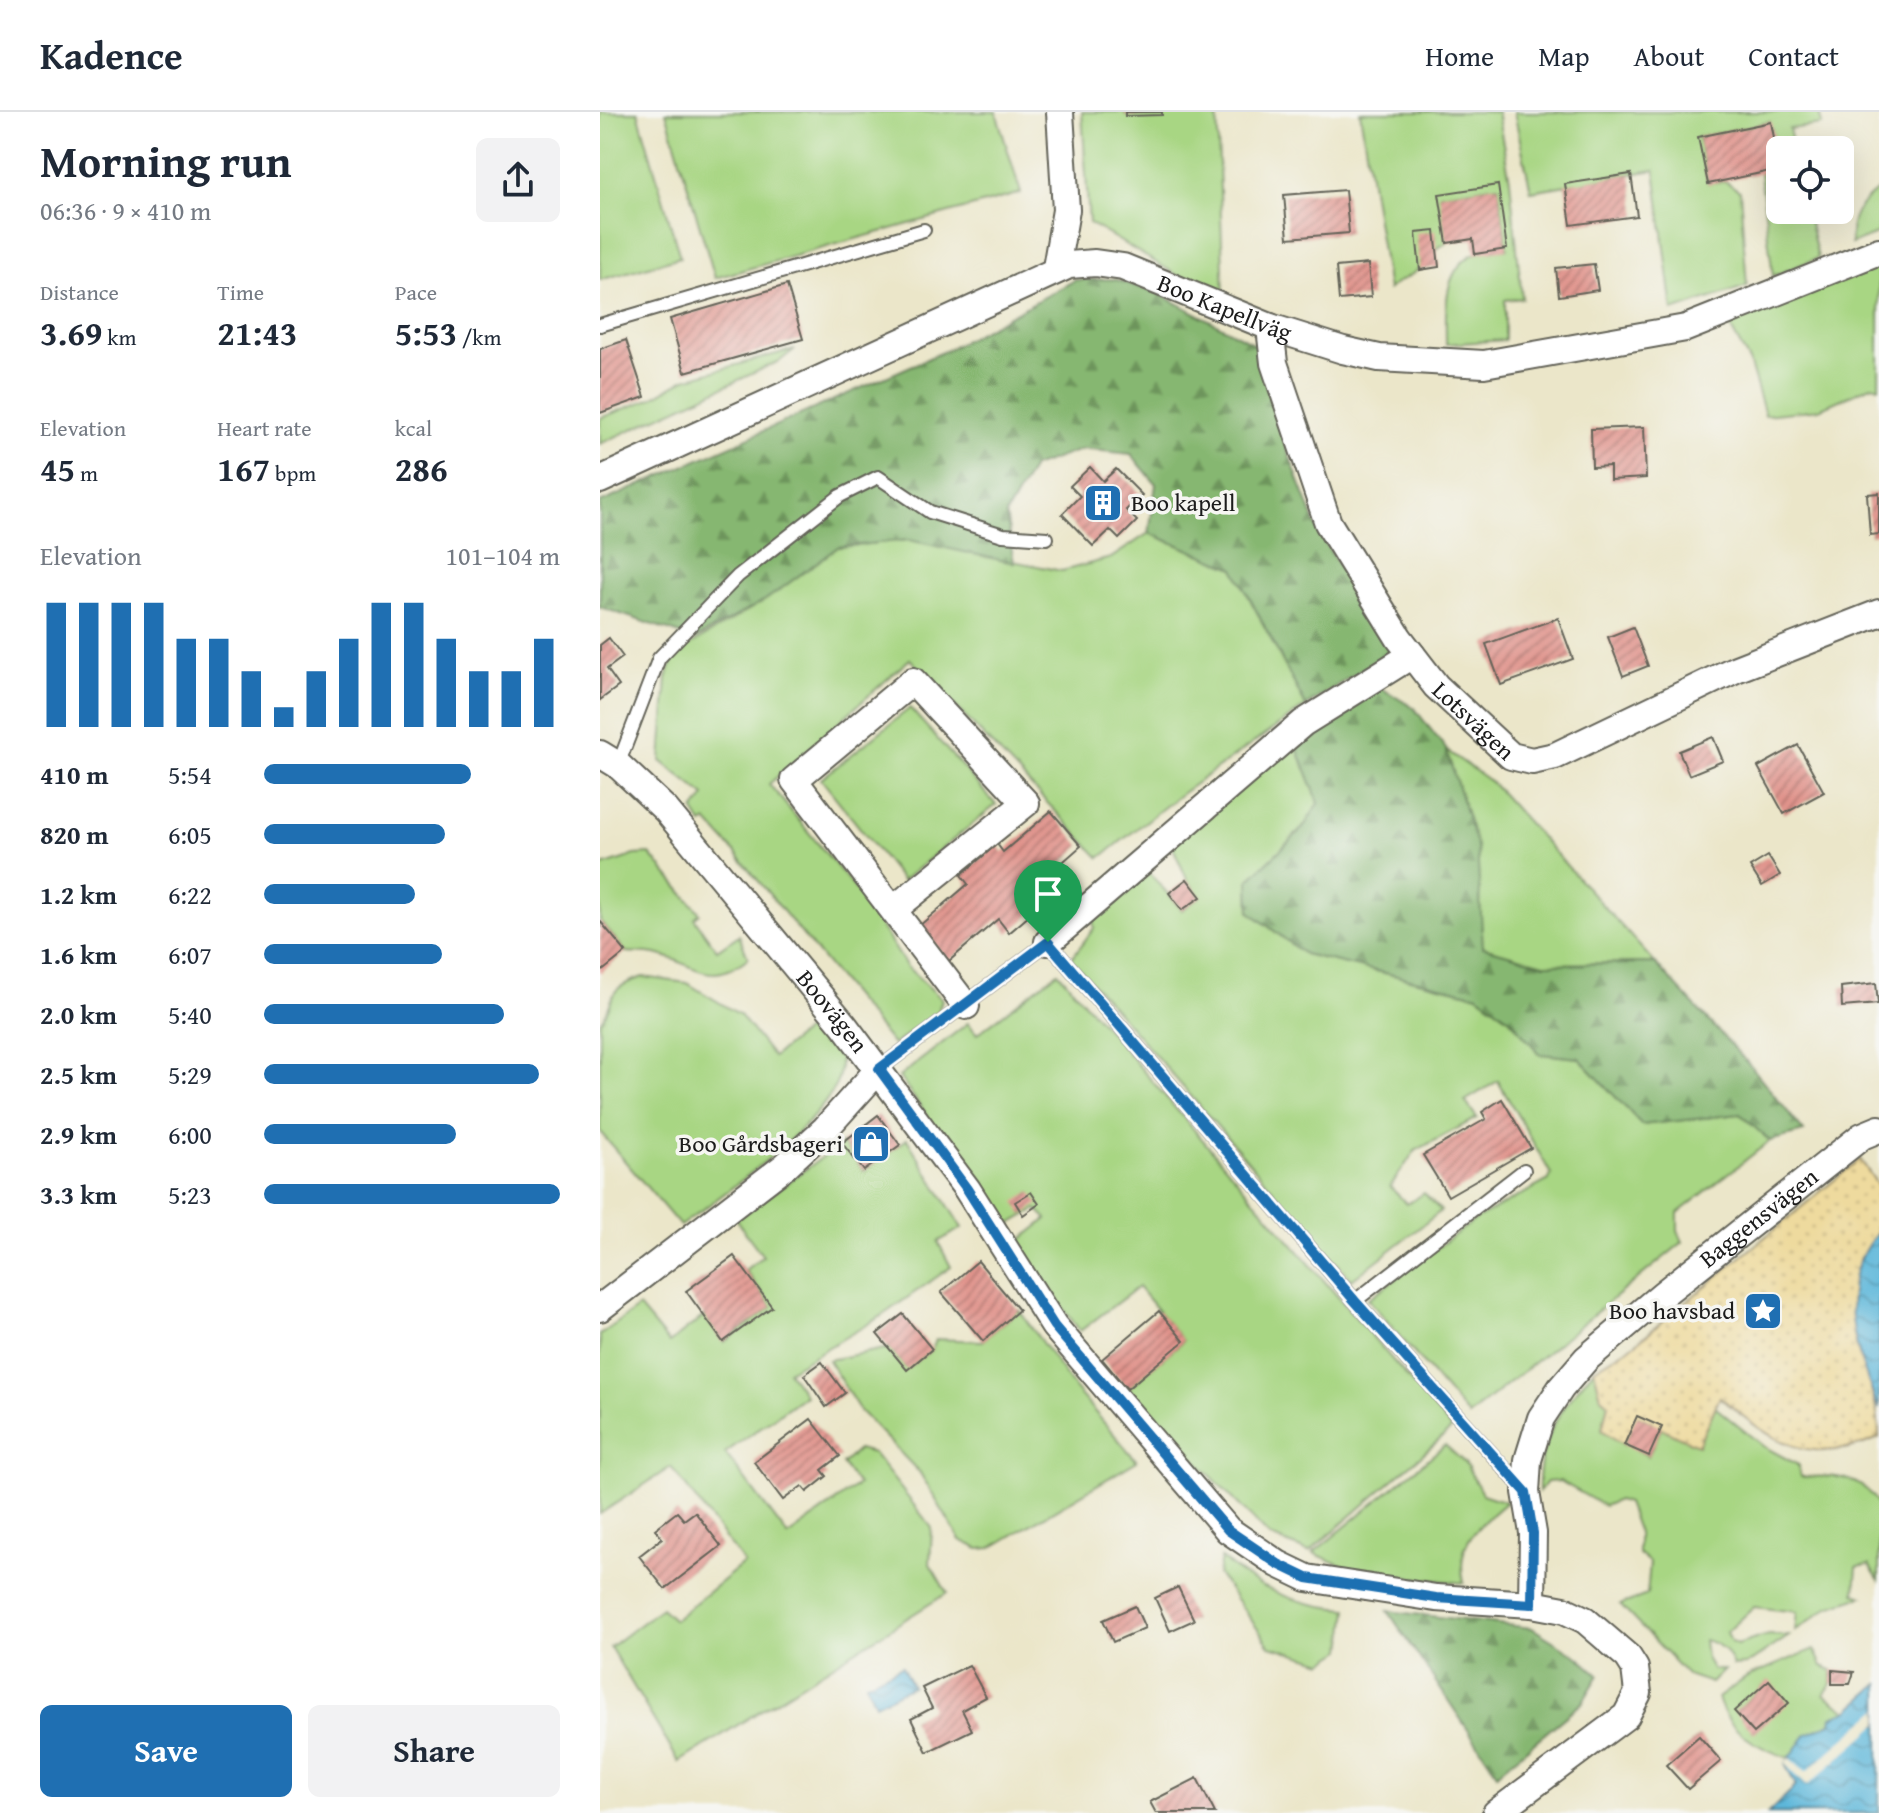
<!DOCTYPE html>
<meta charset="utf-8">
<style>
body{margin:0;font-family:"Gentium Book Plus",serif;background:#f2f2f3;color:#1f2937;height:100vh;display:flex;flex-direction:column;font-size:30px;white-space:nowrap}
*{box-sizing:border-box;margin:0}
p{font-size:26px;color:#747a83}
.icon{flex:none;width:44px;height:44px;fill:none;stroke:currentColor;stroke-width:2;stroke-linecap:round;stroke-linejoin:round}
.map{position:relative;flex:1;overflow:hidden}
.drawer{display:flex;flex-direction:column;background:#fff;width:600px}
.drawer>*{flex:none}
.tools{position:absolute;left:1166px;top:24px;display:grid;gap:16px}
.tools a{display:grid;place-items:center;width:88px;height:88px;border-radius:12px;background:#fff;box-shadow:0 8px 32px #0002;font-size:40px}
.pin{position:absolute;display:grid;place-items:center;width:68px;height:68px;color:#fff;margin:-82px -34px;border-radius:50% 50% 50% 0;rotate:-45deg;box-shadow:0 0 8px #0007}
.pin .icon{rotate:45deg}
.round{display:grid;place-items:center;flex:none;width:84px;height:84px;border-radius:12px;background:#f2f2f3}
.head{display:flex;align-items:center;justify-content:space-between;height:136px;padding:0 40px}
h1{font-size:44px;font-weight:700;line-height:60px}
.metrics{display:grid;grid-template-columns:repeat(3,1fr);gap:12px;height:136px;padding:8px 40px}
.metrics div{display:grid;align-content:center}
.metrics b{font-size:34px;font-weight:700}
.metrics small{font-size:22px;font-weight:400}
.metrics p{font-size:22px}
.chart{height:224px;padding:16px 40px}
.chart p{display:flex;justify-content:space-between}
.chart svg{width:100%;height:144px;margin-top:8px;stroke:#1f6fb2;stroke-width:6}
.cta{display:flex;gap:16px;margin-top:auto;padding:16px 40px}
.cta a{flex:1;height:92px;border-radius:12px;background:#1f6fb2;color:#fff;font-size:32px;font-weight:700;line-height:92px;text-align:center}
.cta a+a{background:#f2f2f3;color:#1f2937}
ul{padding:0 40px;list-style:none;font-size:26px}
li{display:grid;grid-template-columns:128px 96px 1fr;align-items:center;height:60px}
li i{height:20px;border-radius:10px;background:#1f6fb2}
header{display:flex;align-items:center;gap:48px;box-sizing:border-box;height:112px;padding:0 40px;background:#fff;border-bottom:2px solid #e0e1e3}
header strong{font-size:38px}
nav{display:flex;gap:44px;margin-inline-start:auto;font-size:28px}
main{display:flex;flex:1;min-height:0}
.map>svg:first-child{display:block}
.green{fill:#a8d683;stroke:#627950;stroke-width:2}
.forest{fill:url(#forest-firs);stroke:#516a46;stroke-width:2}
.sand{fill:url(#sand-dots);stroke:#857b5d;stroke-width:2}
.water{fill:url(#water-waves);stroke:#3c6a7b;stroke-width:2}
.pier{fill:#ebe6c9}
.building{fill:url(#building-hatch)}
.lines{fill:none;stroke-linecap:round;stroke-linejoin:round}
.service-casing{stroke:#646359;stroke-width:16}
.minor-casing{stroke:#646359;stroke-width:30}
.service{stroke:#fff;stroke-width:12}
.minor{stroke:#fff;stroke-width:26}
.route-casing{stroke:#fff;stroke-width:16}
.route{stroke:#1f6fb2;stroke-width:10}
.labels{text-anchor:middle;stroke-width:7;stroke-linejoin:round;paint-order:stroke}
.street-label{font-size:24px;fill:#1c1c1c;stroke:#f6f6f2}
.poi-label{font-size:24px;fill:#1c1c1c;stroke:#f6f6f2;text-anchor:end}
</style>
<header>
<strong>Kadence</strong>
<nav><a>Home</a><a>Map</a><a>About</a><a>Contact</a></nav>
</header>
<main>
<section class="drawer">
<div class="head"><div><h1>Morning run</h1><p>06:36 · 9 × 410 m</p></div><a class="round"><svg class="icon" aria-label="share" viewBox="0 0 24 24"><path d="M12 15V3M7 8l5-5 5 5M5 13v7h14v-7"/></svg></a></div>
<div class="metrics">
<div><p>Distance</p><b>3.69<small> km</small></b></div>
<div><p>Time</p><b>21:43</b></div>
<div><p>Pace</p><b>5:53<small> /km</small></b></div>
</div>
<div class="metrics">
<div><p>Elevation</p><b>45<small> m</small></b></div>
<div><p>Heart rate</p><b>167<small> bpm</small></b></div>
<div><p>kcal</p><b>286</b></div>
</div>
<div class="chart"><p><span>Elevation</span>101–104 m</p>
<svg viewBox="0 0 160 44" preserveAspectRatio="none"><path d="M5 44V6M15 44V6M25 44V6M35 44V6M45 44V17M55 44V17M65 44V27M75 44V38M85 44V27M95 44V17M105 44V6M115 44V6M125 44V17M135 44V27M145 44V27M155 44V17"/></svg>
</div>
<ul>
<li><b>410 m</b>5:54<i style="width:70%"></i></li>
<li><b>820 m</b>6:05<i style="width:61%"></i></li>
<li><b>1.2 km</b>6:22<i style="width:51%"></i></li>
<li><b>1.6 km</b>6:07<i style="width:60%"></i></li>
<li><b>2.0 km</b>5:40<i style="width:81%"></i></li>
<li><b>2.5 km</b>5:29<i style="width:93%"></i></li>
<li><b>2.9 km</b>6:00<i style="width:65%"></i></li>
<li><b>3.3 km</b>5:23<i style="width:100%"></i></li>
</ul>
<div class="cta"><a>Save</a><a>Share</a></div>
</section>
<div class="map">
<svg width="1279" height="1701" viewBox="0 0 1279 1701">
<defs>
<pattern id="forest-firs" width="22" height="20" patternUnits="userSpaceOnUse" patternTransform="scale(2)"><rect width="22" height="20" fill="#86b771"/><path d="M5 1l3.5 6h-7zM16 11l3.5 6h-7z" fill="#6d945c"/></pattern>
<pattern id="sand-dots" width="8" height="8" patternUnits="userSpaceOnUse" patternTransform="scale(2)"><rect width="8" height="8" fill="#eeda9e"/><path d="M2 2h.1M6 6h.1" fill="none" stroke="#ccba88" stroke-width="1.8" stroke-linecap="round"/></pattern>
<pattern id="water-waves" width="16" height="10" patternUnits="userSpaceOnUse" patternTransform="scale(2)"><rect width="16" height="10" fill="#5db7da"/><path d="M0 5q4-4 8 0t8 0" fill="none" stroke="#4c94b0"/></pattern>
<pattern id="building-hatch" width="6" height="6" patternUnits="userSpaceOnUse" patternTransform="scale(2)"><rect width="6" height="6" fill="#e0938b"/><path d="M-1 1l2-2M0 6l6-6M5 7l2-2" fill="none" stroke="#b57771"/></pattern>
</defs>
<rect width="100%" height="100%" fill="#f6f6f2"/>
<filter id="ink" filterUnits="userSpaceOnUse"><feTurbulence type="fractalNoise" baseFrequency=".0125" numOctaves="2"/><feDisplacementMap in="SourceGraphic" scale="16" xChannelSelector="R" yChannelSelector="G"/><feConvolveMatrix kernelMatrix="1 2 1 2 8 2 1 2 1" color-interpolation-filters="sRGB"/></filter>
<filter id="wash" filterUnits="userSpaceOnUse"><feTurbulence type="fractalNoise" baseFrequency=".006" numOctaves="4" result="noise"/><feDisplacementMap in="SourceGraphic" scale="32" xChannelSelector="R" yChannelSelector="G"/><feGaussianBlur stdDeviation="1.8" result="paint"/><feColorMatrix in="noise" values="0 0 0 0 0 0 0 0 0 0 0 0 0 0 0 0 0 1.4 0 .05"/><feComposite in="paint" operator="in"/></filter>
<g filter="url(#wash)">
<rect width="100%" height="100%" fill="#ebe6c9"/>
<g class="green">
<path d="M0,0h38l42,145 -80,23z"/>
<path d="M66,0h330l25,81 -306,85z"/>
<path d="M482,0h43l1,4 91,-4 7,183 -28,-9 -107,-63z"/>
<path d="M760,0h137l13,68 12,118 -17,2v40l-59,4c0,-31 -5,-75 30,-91 9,-3 22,-3 31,-5l-9,-63 -58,9 7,49c-13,5 -16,14 -25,23 -9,11 -24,13 -34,24z"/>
<path d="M914,0h305l3,13 -33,4 5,21h-14v60h27l11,48 -45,18 -13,-103 20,-5 -10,-46 -72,15 10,46 17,-2 15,10 7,95 -74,25 -18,-141 -124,21z"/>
<path d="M1279,77v44l-28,11c-2,-28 6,-38 28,-55z"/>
<path d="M1279,152v123l-6,-2 -54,24 -54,6 -16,-54 -20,-36z"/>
<path d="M195,237l-15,12 -180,83v-26l50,-19 35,-20z"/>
<path d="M549,421l85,35 72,138 -124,87 -82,65 -190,-199 -141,125 93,113 45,70 35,32 -4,13 -45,33 -159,-194 -27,-30 -5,3 -8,-13 11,-15 -44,-35 6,-83 7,-23 93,-56 71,-52 71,-7 153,31 49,-13z"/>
<path d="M310,596l86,97 -94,76 -81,-102z"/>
<path d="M694,628l25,63 -16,25 -54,52 1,32 54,42 174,41 32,24 30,35 39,4 63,67 98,-11 30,27 -92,72v18l5,11 -215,174 -100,-117 108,-80 73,-39 2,-6 -53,-93 -33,20 12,17 -62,33 -25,36 17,17 17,-11 17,18 -89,69 -281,-321 23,-31 -2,-16 55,-42 35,40 18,-13 -13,-18 -16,-36z"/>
<path d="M846,638l45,32 164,181 -111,1 -62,-17 -5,-100z"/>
<path d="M50,742l50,59 -6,5 23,32 22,-15 9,23c-40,31 -50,6 -89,-3 -10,-3 -22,-2 -33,-3l-26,-31v-54l35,-12z"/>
<path d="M458,860l394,457 -143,123 -39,-15 -143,-148 56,-48 -45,-54 -58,44 -64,-87 31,-25 -10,-10 -30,17 -108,-149 69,-54 9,11z"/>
<path d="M43,865l44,6 53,32 33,42 46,-37 21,30c0,12 1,26 -5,36 -22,46 -113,109 -155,140l-80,-94v-110c20,-24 0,-31 43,-45z"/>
<path d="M307,1027l55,89 -24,14 13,25 -71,50 -92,54 17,24 -80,58 63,83 70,-51 -16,-21 17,-15 14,4 59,75 -2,36 17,29 -268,169 -69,-115 51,-39 13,12 70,-57 -73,-96 -71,47v-179l39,-28 30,36 35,-27 20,26 48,-35 -27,-37 18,-14 -27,-36 106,-77 22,28z"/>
<path d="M419,1198l56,79 62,72 -146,87 -12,1 -19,-9 -40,-67 -60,-62 -32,-51 61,-12 18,21 25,-20 4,-10 46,2z"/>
<path d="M994,1257l7,28 7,6 -6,27 46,26 14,-29 36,18 17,-38 48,39 35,19 3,12c34,-1 59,-4 78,29v74l-10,-15 -12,2 -2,26 8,3 -34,11 -34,24 2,-19 -43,-5 -27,25 4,10 6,3 31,-10 21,1 -43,29 -13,1c-6,-15 -12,-22 -29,-26l2,18 7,12h11l-13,13 -24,-8 -67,-70 27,-10 3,-32 -12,-10v-20l-11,-30 -9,-3 -14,6 -44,-25 -13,1 -8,10c-2,-52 23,-86 55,-123z"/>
<path d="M845,1333l21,19 16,30 24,8c-28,25 -51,40 -42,81l-106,-11 -45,-19z"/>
<path d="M621,1446c37,32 78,48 127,51l-5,41 -19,12 -54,-16 -52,-72z"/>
<path d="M1214,1537l8,17 10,4v14l-8,10 24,17 -15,6 -2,6c-22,13 -26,14 -42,35 -31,-10 -61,-26 -71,-60l29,-21z"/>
</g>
<g class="forest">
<path d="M514,167l44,14 100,53 28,101 33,86 72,117 -85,56 -72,-138 -85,-35 7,-49 -25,-30 -48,-5 -50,18 -27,47 8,49 -105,-23 -71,7 -71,52 -72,40 -95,-32v-104l347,-153 128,-70z"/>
<path d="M781,576l33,20 32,41 31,98 6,100 61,17 111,-1 100,108 49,61 -34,9 -30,-27 -98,11 -63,-67 -39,-4 -30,-35 -32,-24 -174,-41 -54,-42 -1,-32 54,-52 16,-25 -25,-63z"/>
<path d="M788,1499l144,17 48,30 19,17 -17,28 -85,70z"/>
</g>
<path class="sand" d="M1260,1047l19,28v44c-12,14 -15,27 -20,45 -22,74 20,96 20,162 -69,30 -107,4 -159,-41l-22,48c-22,-8 -39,-19 -60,-29l-14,29 -22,-15 6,-27 -7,-6 -7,-28 41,-25z"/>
<g class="water">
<path d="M1279,1119v178c-24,-57 -48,-126 0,-178z"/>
<path d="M302,1554l10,20 -37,18 -9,-21z"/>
<path d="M1279,1572v129h-111l28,-27 -11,-22 22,-30 24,-11 1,-6 16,-6z"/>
</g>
<path class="pier" d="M1279,1597v14l-72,63 -22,-22 4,-6 17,14z"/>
<g id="blocks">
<g class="building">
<path d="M525,0h37v3l-37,1z"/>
<path d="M1171,10l9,47 -72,15 -10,-47z"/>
<path d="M1031,62l6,42 -66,9 -6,-41z"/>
<path d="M898,73l9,64 -32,5 -2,-15 -26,4 -8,-49z"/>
<path d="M745,78l4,43 -61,5 -4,-43z"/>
<path d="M835,119l4,36 -19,3 -4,-37z"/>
<path d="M768,152l3,33 -32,3 -3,-33z"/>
<path d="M994,152l4,26 -39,6 -3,-28z"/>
<path d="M187,173l16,54 -118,33 -15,-53z"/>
<path d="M26,228l19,57 -45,16v-64z"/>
<path d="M1044,315l2,51 -36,2v-14l-18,1 -1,-38z"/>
<path d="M490,355l13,14 13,-12 26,26 -16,15 11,11 -18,18 -9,-9 -17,16 -31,-32 18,-18 -10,-10z"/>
<path d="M1279,381v41l-9,1 -3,-41z"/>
<path d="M958,506l15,41 -72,26 -15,-41z"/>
<path d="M1033,515l15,39 -25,10 -15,-39z"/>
<path d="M9,526l14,19 -16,12 12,17 -19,14v-55z"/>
<path d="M1113,625l10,24 -34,14 -10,-24z"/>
<path d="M1198,633l26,47 -40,22 -26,-47z"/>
<path d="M451,699l30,35 -49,43 12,14 -35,30 -11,-14 -49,42 -30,-35 49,-42 -7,-9 36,-31 6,8z"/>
<path d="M1168,744l12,19 -18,11 -12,-19z"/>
<path d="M587,767l14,18 -19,13 -13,-17z"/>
<path d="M0,809l26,31 -26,21z"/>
<path d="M1276,871l2,21 -36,3 -1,-20z"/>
<path d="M902,987l29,49 -83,48 -25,-41 63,-36 -4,-7z"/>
<path d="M278,1003l22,30 -36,26 -22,-28z"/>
<path d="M431,1080l8,12 -16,11 -8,-13z"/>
<path d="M134,1144l38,51 -49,35 -37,-51z"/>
<path d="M378,1149l41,49 -36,31 -42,-49z"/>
<path d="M559,1199l25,30 -57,48 -25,-30z"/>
<path d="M303,1202l29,35 -25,21 -30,-36z"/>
<path d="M222,1250l23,31 -19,14 -22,-32z"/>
<path d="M1037,1304l25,11 -13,29 -25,-11z"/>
<path d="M211,1307l29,37 -18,14 5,6 -20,16 -5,-6 -19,14 -29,-38z"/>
<path d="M77,1400l7,8 11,-8 26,34 -56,43 -26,-33 23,-18 -7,-9z"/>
<path d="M578,1475l16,33 -24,11 -15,-33z"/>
<path d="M535,1494l10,22 -32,14 -10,-22z"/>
<path d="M369,1553l17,32 -24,13 10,20 -45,22 -16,-33 21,-11 -10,-20z"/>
<path d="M1232,1558l22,2 -4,12h-18z"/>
<path d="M1169,1568l20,23 -35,30 -20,-22z"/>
<path d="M1099,1624l22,25 -33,28 -22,-24z"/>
<path d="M597,1666l18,35h-59l-6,-11z"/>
</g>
</g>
</g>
<g filter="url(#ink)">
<use href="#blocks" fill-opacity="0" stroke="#646359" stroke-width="2"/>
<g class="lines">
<g class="service-casing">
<g id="service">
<path d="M0,213l324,-95"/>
<path d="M18,653l41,-107 79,-82 102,-80 38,-19 52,35 73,23 44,3"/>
<path d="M279,957l169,-127 307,359 169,189"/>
<path d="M755,1189l169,-131"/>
</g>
</g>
<g class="minor-casing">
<g id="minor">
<path d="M456,156l10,-58 -6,-98"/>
<path id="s1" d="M670,215l4,36 54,160 71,115 37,48 75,70 21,5 23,-5 181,-87 143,-56"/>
<path id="s2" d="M0,368l469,-215 26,-2 28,4 147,60 73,23 36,8 105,6 202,-36 193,-77"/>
<path id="s3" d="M0,642l18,11 48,45 178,215 123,164 87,137 174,204 50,34 29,14 129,20 96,6 32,6 21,10 43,37 7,11 3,25 -12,23 -130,97"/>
<path d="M294,797l132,-106 -113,-122 -119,99 172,226"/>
<path d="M448,830l255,-219 109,-68"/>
<path d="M0,1196l185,-142 40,-37 54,-60"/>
<path id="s4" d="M932,1492l1,-71 -7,-41 2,-32 13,-42 20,-30 25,-29 77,-65 199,-158 17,-7"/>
</g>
</g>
<use href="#service" class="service"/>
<use href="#minor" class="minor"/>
</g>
</g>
<g class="lines" filter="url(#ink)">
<g class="route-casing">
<path id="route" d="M448,830l307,359 171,191 7,41 -1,71 -96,-6 -129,-20 -29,-14 -50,-34 -174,-204 -87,-137 -88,-120z"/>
</g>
<use href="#route" class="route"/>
</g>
<defs>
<g id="building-square" transform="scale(2)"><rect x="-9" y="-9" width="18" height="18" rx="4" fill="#1f6fb2" stroke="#f6f6f2"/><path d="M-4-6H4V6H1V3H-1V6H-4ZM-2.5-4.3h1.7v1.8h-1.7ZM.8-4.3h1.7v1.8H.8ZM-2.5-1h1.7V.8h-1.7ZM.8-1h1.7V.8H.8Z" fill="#fff"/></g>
<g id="shop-square" transform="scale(2)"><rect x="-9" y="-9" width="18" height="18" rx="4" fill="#1f6fb2" stroke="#f6f6f2"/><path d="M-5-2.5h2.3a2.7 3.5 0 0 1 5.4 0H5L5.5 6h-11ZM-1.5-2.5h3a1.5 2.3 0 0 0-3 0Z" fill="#fff"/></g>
<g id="sight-square" transform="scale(2)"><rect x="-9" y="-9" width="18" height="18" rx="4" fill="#1f6fb2" stroke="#f6f6f2"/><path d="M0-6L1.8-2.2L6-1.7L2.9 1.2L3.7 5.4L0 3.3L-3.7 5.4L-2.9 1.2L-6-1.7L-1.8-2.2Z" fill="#fff"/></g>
</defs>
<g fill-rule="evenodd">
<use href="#building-square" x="503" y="391"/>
<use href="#shop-square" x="271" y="1032"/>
<use href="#sight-square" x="1163" y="1199"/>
</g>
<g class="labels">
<g class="street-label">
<text dy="8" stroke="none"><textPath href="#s2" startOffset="680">Boo Kapellväg</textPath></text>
<text dy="8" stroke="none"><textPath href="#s1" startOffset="452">Lotsvägen</textPath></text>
<text dy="8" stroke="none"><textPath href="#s3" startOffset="348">Boovägen</textPath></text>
<text dy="8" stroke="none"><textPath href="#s4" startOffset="486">Baggensvägen</textPath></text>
</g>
<g class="poi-label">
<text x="531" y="399" text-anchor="start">Boo kapell</text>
<text x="243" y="1040">Boo Gårdsbageri</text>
<text x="1135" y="1207">Boo havsbad</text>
</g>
</g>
</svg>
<div class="tools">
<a><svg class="icon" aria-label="locate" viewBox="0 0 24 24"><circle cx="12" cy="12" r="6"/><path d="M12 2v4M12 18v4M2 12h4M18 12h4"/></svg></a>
</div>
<div class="pin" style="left:448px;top:830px;background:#1e9e55"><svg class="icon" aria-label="arrive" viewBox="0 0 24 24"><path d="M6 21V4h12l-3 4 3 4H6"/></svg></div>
</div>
</main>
